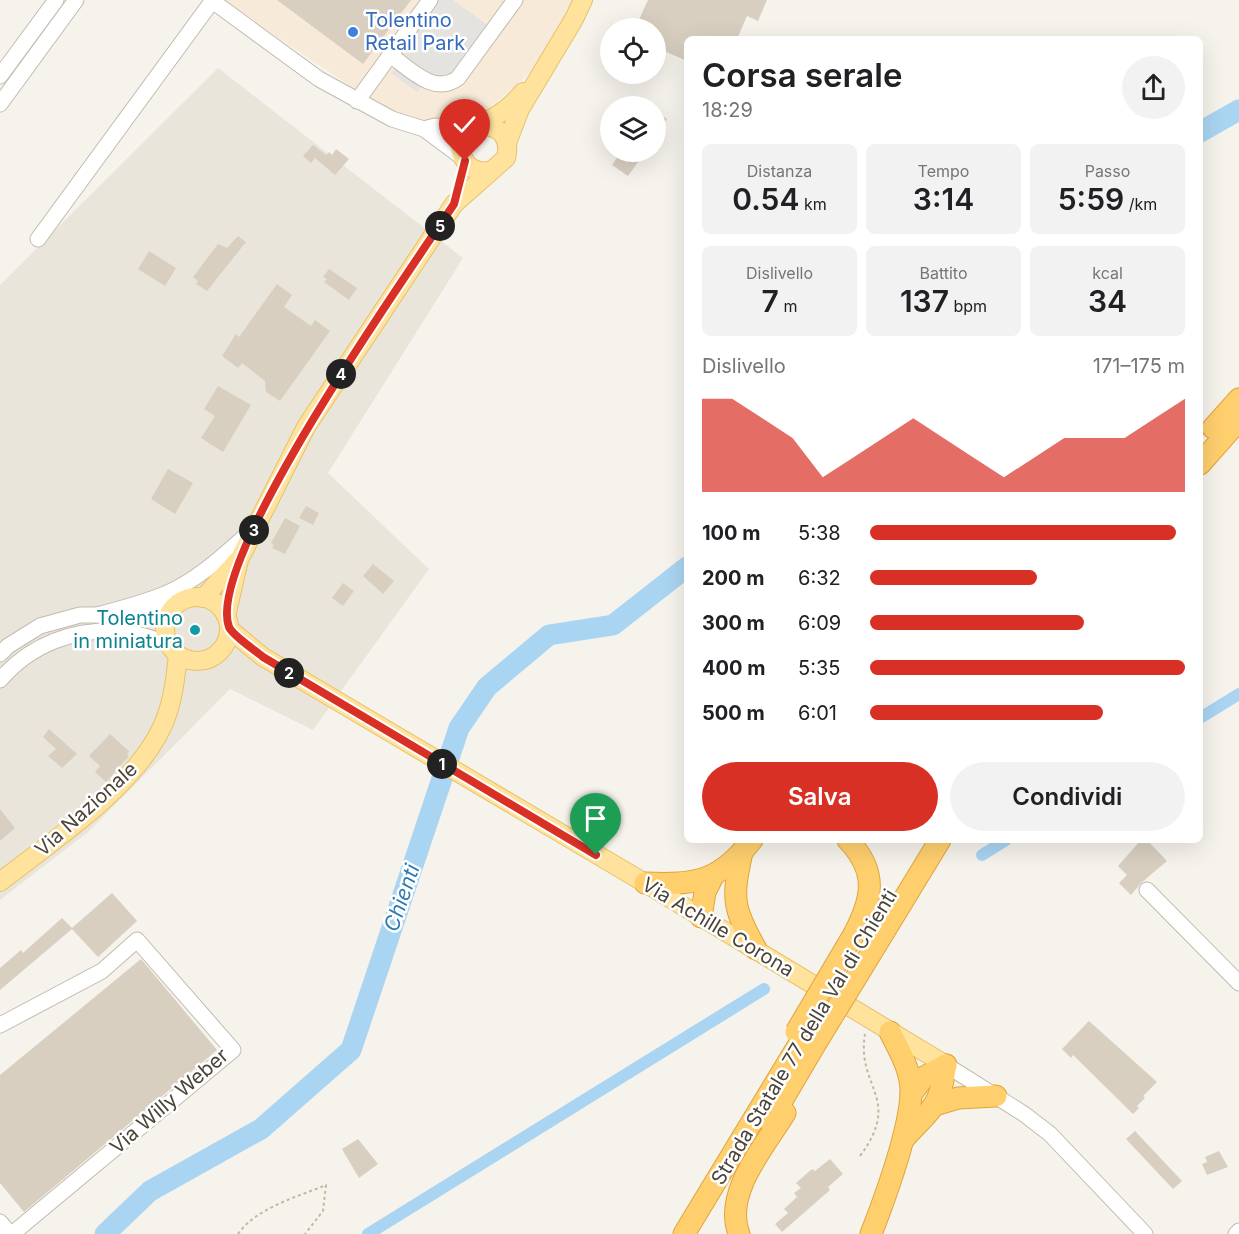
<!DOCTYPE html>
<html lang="it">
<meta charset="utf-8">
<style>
body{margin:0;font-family:Inter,sans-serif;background:#f2f2f2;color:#202124;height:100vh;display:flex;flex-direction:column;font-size:22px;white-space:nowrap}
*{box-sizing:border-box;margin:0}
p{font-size:20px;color:#757577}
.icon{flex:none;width:33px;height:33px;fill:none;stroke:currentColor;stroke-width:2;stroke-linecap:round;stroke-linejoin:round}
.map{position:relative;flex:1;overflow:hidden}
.drawer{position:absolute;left:684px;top:36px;width:519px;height:807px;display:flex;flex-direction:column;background:#fff;border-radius:9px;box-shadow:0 6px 24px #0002}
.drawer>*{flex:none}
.fabs{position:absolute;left:600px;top:18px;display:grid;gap:12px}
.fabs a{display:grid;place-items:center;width:66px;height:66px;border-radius:50%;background:#fff;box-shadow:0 6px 24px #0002;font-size:30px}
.pin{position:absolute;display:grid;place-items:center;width:51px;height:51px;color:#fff;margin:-62px -26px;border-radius:50% 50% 50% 0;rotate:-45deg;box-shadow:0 0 6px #0007}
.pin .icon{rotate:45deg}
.km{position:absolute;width:30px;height:30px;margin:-15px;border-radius:50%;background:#222;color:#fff;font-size:16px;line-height:30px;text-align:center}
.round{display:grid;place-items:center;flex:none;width:63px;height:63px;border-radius:32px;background:#f2f2f2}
.head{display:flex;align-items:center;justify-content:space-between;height:102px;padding:0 18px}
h1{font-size:33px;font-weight:600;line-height:45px}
.stats{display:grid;grid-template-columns:repeat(3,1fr);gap:9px;height:102px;padding:6px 18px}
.stats div{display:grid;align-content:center;border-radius:9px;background:#f2f2f2;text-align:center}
.stats b{font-size:30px;font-weight:600}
.stats small{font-size:16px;font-weight:400}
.stats p{font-size:16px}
.chart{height:168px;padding:12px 18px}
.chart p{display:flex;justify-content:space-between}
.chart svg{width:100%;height:108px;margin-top:6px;fill:#d93025;opacity:.7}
.primary-button{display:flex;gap:12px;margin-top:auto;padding:12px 18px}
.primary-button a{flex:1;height:69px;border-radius:36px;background:#d93025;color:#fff;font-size:24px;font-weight:600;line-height:69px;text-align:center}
.primary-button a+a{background:#f2f2f2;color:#202124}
ul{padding:0 18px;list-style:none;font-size:20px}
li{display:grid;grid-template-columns:96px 72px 1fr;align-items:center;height:45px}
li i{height:15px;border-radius:8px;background:#d93025}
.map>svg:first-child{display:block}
.residential{fill:#eae5da}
.commercial{fill:#f7ead8}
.parking{fill:#e5e3e0}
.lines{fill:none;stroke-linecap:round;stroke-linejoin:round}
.canal{stroke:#a9d4f2;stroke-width:12}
.river{stroke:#a9d4f2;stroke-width:21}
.building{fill:#d8cfc1}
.minor-casing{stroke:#c2bbae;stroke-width:17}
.major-casing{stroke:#e6c16a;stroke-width:20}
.highway-casing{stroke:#e0a43c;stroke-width:23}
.path{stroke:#c4b79f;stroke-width:2;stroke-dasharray:3 3;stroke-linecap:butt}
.minor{stroke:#fff;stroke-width:15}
.major{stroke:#ffe39c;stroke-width:18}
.highway{stroke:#ffcf6e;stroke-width:21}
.highway-bridge-casing{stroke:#e0a43c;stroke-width:23;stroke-linecap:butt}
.highway-bridge{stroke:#ffcf6e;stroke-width:21}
.route-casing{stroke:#fff;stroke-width:12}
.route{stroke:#d93025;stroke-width:8}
.shop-dot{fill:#3f7fe0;stroke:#fff;stroke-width:2}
.culture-dot{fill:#0f9aa8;stroke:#fff;stroke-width:2}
.labels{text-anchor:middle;stroke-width:5;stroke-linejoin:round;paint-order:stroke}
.shop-label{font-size:20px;fill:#366cbe;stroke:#fff;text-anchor:start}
.culture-label{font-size:20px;fill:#0d838f;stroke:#fff;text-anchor:end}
.street-label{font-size:20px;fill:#4b4439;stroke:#fff}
.water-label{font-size:21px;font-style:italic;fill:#2e7ab2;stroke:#fff}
</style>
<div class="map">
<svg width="1239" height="1234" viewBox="0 0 1239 1234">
<rect width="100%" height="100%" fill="#f6f3ec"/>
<path class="residential" d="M218,68l245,190 -135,215 101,96 -116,161 -83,-41 -142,143 -88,68v-615z"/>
<path class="commercial" d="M223,0h353l-38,66 -72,62 -33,-5 -52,-16z"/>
<path class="parking" d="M437,0h16l37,27 -34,46 -4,-2 -5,7 -7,-4 -6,7 -5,-2 -12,13 -26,-19 12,-15 -6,-5z"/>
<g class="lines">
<g class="canal">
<path d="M1200,718l39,-24"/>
<path d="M982,855l24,-15"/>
<path d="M368,1234l396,-245"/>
</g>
<g class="river">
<path d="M1200,132l39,-22"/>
<path d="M105,1234l45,-43 111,-62 90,-79 108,-322 28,-41 62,-52 64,-10 74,-58"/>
</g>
</g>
<g class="building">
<path d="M277,0h134l-48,64z"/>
<path d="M648,0h119l-9,21 -11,-5 -10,23h-50v22l-30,-13 5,-12 -6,-3v-5h-10l-9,-4z"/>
<path d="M656,111l11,8 -11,17z"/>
<path d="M313,145l13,10 3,-3 3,3 4,-6 13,10 -14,16 -20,-17 -4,5 -8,-7z"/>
<path d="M621,152h24l-17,24 -16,-11z"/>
<path d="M238,236l8,6 -39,49 -11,-7 2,-3 -5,-4 25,-33 9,4z"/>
<path d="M149,251l27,17 -11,18 -27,-17z"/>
<path d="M329,269l28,19 -8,12 -25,-18 3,-3 -4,-2z"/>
<path d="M277,284l15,11 -8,12 27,19 4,-6 15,11 -50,70 -14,-9 -1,-11 -23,-18 -4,5 -16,-12 14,-22 3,3z"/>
<path d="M218,386l33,19 -28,47 -22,-14 14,-22 -11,-7z"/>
<path d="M168,469l25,14 -18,31 -24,-15z"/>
<path d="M306,506l13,7 -6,12 -14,-7z"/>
<path d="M285,518l15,8 -15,28 -13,-6 2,-3 -3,-2z"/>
<path d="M373,564l21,17 -11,13 -20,-18z"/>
<path d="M343,583l11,8 -11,15 -11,-8z"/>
<path d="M49,729l28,25 -15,14 -14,-12 8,-7 -13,-12z"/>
<path d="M110,734l19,17 -2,3 2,2 -23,26 -11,-10 5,-6 -11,-10z"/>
<path d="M0,809l15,19 -15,13z"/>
<path d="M1141,840h6l20,21 -26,22 -10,12 -12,-12 8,-8 -9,-9z"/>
<path d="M112,893l25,28 -39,36 -26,-28 -72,61v-22l21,-18 2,3 39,-35 10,10z"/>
<path d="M141,959l76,91 -193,162 -24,-29v-108z"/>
<path d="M1089,1021l68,61 -14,14 2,2 -8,8 2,2 -6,6 -60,-59 -2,3 -9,-9z"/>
<path d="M1135,1131l47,50 -9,8 -47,-50z"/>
<path d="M358,1139l20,25 -19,14 -17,-29z"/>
<path d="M1219,1151l9,16 -21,8 -5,-11 5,-2 -2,-5z"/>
<path d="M830,1159l13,15 -15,13 2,3 -48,42 -7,-8 13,-11 -4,-4 13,-12 -3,-4 7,-5 -5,-5 16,-14 3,2z"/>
</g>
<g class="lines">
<g class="minor-casing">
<g id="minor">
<path d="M211,0l108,79 73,40 32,10 11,-3 39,2"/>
<path d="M390,55c20,14 44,41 68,23l57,-78"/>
<path d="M0,76l56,-76"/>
<path d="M357,101l73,-101"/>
<path d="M0,104l76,-104"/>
<path d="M424,129l39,29"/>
<path d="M38,239l175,-239"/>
<path d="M97,615c23,-6 46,-12 68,-21 33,-14 60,-40 87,-64"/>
<path d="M0,654l8,-8 32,-20 40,-11h44l49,-7"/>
<path d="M0,680c31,-36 74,-52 122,-49 15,2 31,8 46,12"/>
<path d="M1147,890l92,93"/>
<path d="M0,1025l102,-54 35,-31 96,110 -221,184"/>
<path d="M946,1065l78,49 26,20 95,100"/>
<path d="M0,1222l10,12"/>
<path d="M1236,1234l3,-3"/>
</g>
</g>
<g class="major-casing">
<g id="major">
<path d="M507,143l13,-34 54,-90 9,-19"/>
<path d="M490,171c-10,1 -20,-1 -25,-10 -16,-24 14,-34 29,-44 12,-7 21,-15 29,-25"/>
<circle cx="197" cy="629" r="32"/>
<path d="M203,598l34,-37"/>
<path d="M226,616l13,-56 67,-133 148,-223 52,-46c5,-20 -6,-33 -26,-32"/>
<path d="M229,629l34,28 382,226 301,182"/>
<path d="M0,882c51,-40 127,-90 158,-147 14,-25 17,-52 20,-80"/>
</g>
</g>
<g class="highway-casing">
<g id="highway">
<path d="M1213,428l26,-29"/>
<path d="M1200,464l39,-44"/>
<path d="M848,840c30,32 25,58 6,94"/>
<path d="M742,852c-10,46 -10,55 14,97"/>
<path d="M645,883c51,2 74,-1 107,-43"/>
<path d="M701,917l4,-25 8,-16"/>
<path d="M876,945l64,-105"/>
<path d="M911,1094l13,-17 22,-12"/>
<path d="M935,1105l23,-7 38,-2"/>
<path d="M770,1121l46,-78"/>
<path d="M903,1140c9,-12 26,-25 32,-37 7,-11 8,-25 11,-38"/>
<path d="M684,1234l120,-198"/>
<path d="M739,1234c-16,-41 26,-88 46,-121"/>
<path d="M871,1234c14,-36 38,-102 40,-140 1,-22 -11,-42 -21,-62"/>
</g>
</g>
<g class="path">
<path d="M860,1156c43,-58 -4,-68 5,-122"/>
<path d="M238,1234c18,-26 59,-37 88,-49l-3,26 -18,23"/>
</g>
<use href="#minor" class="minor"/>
<use href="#major" class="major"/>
<use href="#highway" class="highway"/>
<g class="highway-bridge-casing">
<g id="highway-bridge">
<path d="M796,1032l58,-98"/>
<path d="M816,1043l60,-98"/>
</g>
</g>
<use href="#highway-bridge" class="highway-bridge"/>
</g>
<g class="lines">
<g class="route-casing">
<path id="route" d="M465,161l-11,43c-44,67 -250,355 -225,423 3,8 27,24 34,30l333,198"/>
</g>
<use href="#route" class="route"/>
</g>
<circle class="shop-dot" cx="353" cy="32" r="6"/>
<circle class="culture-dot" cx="195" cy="630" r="6"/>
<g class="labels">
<g class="shop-label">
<text x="365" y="27">Tolentino<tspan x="365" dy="23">Retail Park</tspan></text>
</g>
<g class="culture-label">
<text x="183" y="625">Tolentino<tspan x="183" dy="23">in miniatura</tspan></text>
</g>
<g class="street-label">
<text transform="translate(86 809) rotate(-42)" y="7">Via Nazionale</text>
<text transform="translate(718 927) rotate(31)" y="7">Via Achille Corona</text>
<text transform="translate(804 1037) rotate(-59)" y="7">Strada Statale 77 della Val di Chienti</text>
<text transform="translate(169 1101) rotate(-41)" y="7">Via Willy Weber</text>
</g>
<g class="water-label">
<text transform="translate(402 898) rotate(-71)" y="7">Chienti</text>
</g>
</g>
</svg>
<div class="fabs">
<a><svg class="icon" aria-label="locate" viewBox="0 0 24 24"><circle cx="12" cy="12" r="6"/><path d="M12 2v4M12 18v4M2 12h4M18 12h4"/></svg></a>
<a><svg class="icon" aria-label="layers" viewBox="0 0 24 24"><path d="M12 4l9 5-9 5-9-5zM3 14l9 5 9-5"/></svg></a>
</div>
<div class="pin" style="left:596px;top:855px;background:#1e9e55"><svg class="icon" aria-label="arrive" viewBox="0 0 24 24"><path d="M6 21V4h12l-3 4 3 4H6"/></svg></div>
<div class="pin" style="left:465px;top:161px;background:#d93025"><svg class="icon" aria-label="check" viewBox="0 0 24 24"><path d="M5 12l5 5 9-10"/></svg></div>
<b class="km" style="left:442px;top:764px">1</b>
<b class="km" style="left:289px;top:673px">2</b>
<b class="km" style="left:254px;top:530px">3</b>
<b class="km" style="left:341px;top:374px">4</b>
<b class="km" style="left:440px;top:226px">5</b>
<section class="drawer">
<div class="head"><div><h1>Corsa serale</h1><p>18:29</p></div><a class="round"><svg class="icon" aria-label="share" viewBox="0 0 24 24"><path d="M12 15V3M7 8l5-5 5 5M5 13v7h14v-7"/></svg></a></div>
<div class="stats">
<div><p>Distanza</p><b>0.54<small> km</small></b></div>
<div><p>Tempo</p><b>3:14</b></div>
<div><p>Passo</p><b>5:59<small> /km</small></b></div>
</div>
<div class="stats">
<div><p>Dislivello</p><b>7<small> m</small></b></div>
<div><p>Battito</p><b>137<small> bpm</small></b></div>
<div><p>kcal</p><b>34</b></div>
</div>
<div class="chart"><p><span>Dislivello</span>171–175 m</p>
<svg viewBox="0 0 160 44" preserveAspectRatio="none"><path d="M0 44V6L10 6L20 14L30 22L40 38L50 30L60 22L70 14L80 22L90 30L100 38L110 30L120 22L130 22L140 22L150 14L160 6V44z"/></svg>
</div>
<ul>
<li><b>100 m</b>5:38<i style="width:97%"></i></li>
<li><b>200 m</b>6:32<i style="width:53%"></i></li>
<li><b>300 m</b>6:09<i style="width:68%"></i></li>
<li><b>400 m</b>5:35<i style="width:100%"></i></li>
<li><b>500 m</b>6:01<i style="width:74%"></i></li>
</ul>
<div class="primary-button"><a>Salva</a><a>Condividi</a></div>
</section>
</div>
